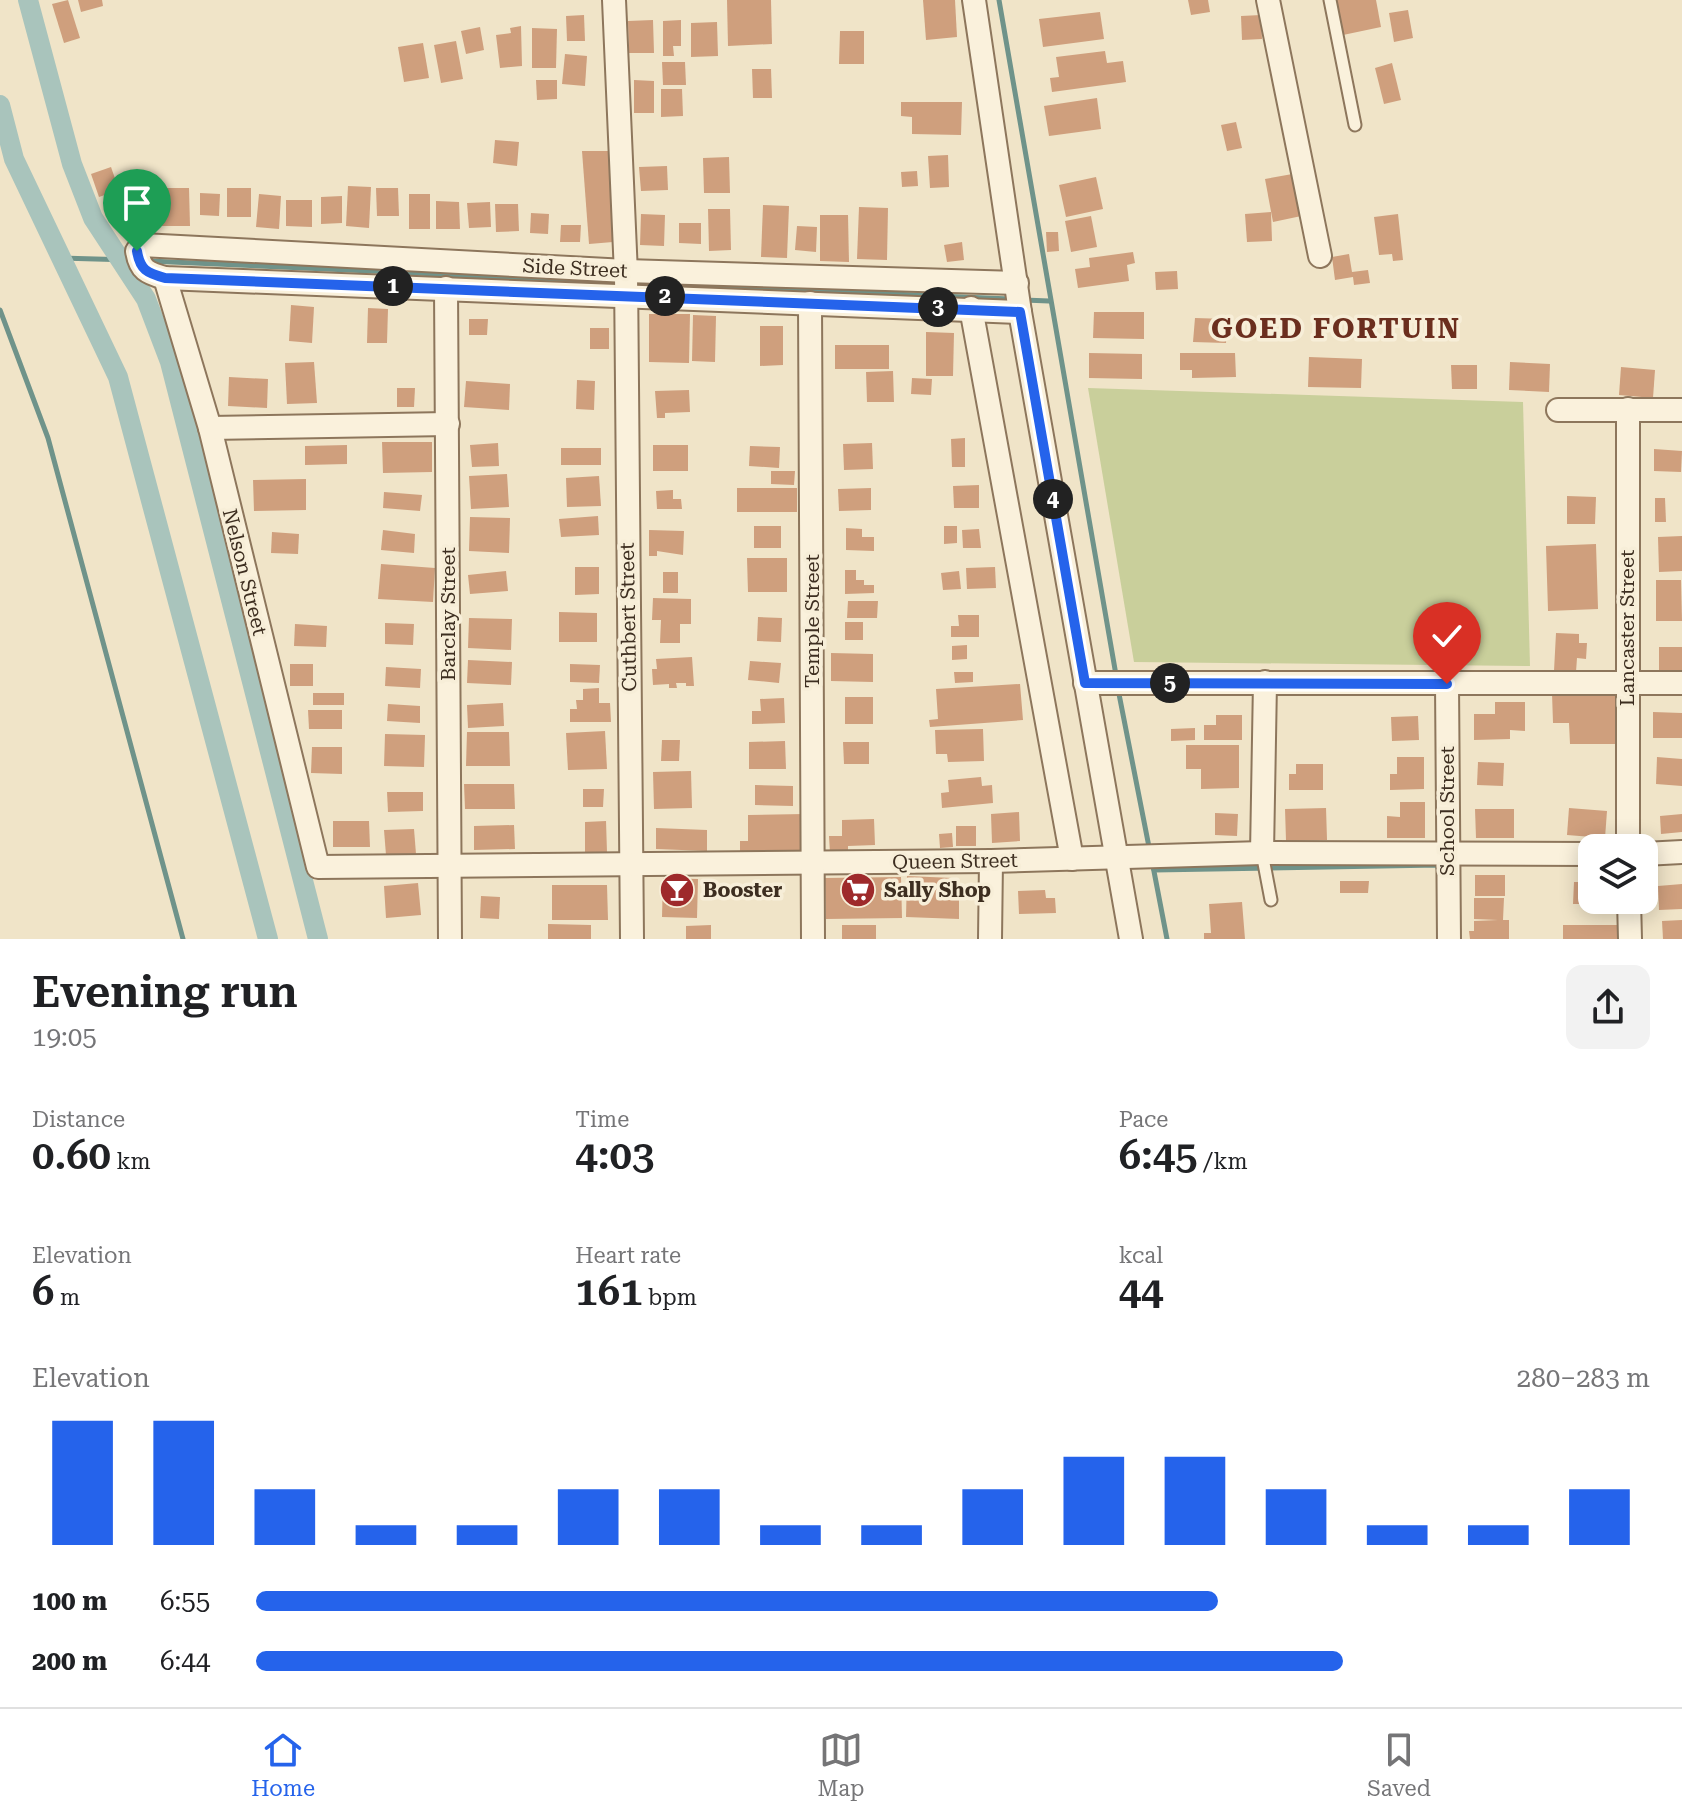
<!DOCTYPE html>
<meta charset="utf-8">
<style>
body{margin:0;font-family:"Roboto Serif",serif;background:#f2f2f2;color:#202124;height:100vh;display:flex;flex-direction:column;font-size:30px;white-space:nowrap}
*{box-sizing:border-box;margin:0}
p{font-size:26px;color:#757577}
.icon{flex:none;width:44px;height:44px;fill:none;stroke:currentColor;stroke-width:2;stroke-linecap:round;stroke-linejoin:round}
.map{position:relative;height:939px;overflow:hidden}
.panel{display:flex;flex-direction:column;background:#fff;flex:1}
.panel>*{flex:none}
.tools{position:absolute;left:1578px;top:834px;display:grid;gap:16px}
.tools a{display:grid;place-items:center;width:80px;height:80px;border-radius:16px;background:#fff;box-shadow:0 4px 20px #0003;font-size:40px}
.pin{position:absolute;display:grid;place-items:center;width:68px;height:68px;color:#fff;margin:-82px -34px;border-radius:50% 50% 50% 0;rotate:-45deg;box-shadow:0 0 8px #0007}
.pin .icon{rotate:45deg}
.km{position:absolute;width:40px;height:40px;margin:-20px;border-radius:50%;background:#222;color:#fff;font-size:22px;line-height:40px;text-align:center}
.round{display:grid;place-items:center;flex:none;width:84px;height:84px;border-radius:16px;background:#f2f2f2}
.summary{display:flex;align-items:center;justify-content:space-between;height:136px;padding:0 32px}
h1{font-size:44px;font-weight:600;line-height:60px}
.figures{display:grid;grid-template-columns:repeat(3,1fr);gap:12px;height:136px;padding:8px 32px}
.figures div{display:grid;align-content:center}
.figures b{font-size:40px;font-weight:600}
.figures small{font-size:22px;font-weight:400}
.figures p{font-size:22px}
.chart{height:224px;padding:16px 32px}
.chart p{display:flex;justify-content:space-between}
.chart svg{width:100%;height:144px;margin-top:8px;stroke:#2563eb;stroke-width:6}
ul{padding:0 32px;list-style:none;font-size:26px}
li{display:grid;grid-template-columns:128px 96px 1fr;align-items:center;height:60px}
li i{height:20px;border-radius:10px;background:#2563eb}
.menu{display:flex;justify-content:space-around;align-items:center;height:112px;border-top:2px solid #e0e0e0;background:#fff;font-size:22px;color:#757577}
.menu a{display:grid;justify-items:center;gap:4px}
.menu .active{color:#2563eb}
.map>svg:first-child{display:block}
.green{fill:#c9cf9b}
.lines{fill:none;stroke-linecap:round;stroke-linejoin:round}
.stream{stroke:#6f938a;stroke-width:5}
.canal{stroke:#a9c4bc;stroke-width:20}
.building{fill:#cf9f7d}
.lane-casing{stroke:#8d765c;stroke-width:15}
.street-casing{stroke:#8d765c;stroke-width:26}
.lane{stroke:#faf1dc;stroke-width:11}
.street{stroke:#faf1dc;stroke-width:22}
.route-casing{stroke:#fff;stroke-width:16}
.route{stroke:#2563eb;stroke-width:10}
.labels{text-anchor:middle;stroke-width:7;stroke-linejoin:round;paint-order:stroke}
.street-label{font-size:20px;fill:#3d2e20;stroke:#f7eed8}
.poi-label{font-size:20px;font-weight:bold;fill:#3d2e20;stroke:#f7eed8;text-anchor:start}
.district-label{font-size:28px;font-weight:bold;letter-spacing:2px;fill:#6b2e1e;stroke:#f7eed8}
</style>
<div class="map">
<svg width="1682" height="939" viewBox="0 0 1682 939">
<rect width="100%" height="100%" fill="#f0e4c8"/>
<path class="green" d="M1088,388l435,14 7,264 -396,-4z"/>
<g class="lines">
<g class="stream">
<path d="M999,0l117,675"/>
<path d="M60,258l71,2"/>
<path d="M149,261l470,21"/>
<path d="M633,283l377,16"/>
<path d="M1024,300l25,1"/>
<path d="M0,310l48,128 135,501"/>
<path d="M1118,689l32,163"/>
<path d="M1152,861l15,78"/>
<path d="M1154,870l284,-5v3"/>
</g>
<g class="canal">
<path d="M28,0l44,164 21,54 53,81 24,63 148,577"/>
<path d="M0,105l14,54 104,218 150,562"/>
</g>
</g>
<g class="building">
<path d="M68,0l12,38 -16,5 -12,-39z"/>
<path d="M78,0h24l1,6 -22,6z"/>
<path d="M727,0h44l1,44 -44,2z"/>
<path d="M923,0h32l2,37 -31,3z"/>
<path d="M1188,0h20l2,12 -19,3z"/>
<path d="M1336,0h40l5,27 -38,8z"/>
<path d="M1408,10l5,28 -19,4 -5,-29z"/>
<path d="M1100,12l4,27 -61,8 -4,-28z"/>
<path d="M584,15l1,26h-18l-1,-25z"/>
<path d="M1261,15l1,24 -20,1 -1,-24z"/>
<path d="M653,20l1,33h-25l-1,-32z"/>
<path d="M681,20v26h-8l1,10h-11v-35z"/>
<path d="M717,22l1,34 -27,1v-34z"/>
<path d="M521,26l1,40 -22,2 -4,-33 15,-2 -1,-5z"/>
<path d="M480,27l4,23 -18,4 -5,-23z"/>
<path d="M532,28l25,1 -1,39h-24z"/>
<path d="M840,31h24v33h-25z"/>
<path d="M456,41l7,38 -22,4 -7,-38z"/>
<path d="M423,43l6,35 -25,4 -6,-35z"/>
<path d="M1105,51l2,12 16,-2 3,21 -74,10 -2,-14 9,-1 -3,-20z"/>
<path d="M565,54l22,2 -2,30 -23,-2z"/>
<path d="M662,62h23l1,23h-23z"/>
<path d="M1392,63l9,37 -17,4 -9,-36z"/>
<path d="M752,69h19l1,29h-19z"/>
<path d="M536,80h21v19l-20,1z"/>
<path d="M634,80l20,1v32h-20z"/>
<path d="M661,89h21l1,27 -22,1z"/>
<path d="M1097,98l4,31 -52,7 -5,-30z"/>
<path d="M901,102h61l-1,33 -49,-1v-17l-11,-1z"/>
<path d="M1236,122l6,26 -15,3 -6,-26z"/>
<path d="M495,140l24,2 -2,24 -24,-3z"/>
<path d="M582,151h27l4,91 -24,2z"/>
<path d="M948,155l1,32 -19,1 -2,-32z"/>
<path d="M729,157l1,36h-26l-1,-35z"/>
<path d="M667,166l1,24 -27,1 -2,-24z"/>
<path d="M111,167l8,23 -20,7 -8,-23z"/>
<path d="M917,171l1,15 -16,1 -1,-15z"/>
<path d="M1298,173l8,42 -33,7 -8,-43z"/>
<path d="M1096,177l7,32 -37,8 -7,-32z"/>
<path d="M348,186l23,1 -2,41 -23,-2z"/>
<path d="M161,188h28l1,38h-28z"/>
<rect x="227" y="188" width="24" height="29"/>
<path d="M376,188h22l1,28h-22z"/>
<rect x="133" y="192" width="19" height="18"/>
<path d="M200,193l20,1 -1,22 -19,-1z"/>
<path d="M259,194l22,2 -2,33 -23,-2z"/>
<rect x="409" y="194" width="21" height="35"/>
<path d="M342,196v27l-21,1v-27z"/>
<path d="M286,200h26v27l-26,-1z"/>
<path d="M436,201l23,1 1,27h-24z"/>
<path d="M490,202l1,25 -22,1 -2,-25z"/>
<path d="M495,204h23l1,27 -23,1z"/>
<path d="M763,205l26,1 -2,52 -26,-1z"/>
<path d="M859,207l29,1 -1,52 -30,-1z"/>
<path d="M708,209h22l1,41 -22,1z"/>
<path d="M1271,212l1,29 -25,1 -2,-28z"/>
<path d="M531,213l18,1 -1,20 -18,-1z"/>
<path d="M641,214l24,1 -1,31 -24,-1z"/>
<path d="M1398,214l5,46 -10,1 -1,-7 -13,1 -5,-38z"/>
<path d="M820,215h28l1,47 -29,-1z"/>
<path d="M1091,216l6,31 -26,5 -6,-31z"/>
<path d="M679,223h22v21l-22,-1z"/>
<path d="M561,225h20l-1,17h-20z"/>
<path d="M797,226l20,1 -1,25 -21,-2z"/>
<path d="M1046,232h12l1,19 -12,1z"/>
<path d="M962,242l2,18 -17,2 -3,-17z"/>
<path d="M1133,252l2,11 -8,2 2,16 -51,7 -3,-19 15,-2 -1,-9z"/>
<path d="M1349,254l3,18 16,-2 2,13 -16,2 -1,-8 -18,3 -3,-23z"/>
<path d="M1177,271l1,18 -22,1 -1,-18z"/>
<path d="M291,305l23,2 -2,36 -23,-2z"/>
<path d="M368,308l20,1 -1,34h-20z"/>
<path d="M1094,312h50v27l-51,-1z"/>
<path d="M649,314h41l-1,49 -40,-1z"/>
<path d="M693,315l23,1 -1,46 -23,-1z"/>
<path d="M1195,318l32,1 -1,24 -33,-1z"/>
<path d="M469,319h19l-1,16h-18z"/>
<path d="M760,326h23v39l-23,1z"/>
<rect x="590" y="328" width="19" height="21"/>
<path d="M926,332l28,1 -1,43h-27z"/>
<rect x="835" y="345" width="54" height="24"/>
<path d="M1089,353l53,1v25l-53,-1z"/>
<path d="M1180,353h55l1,24 -44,1v-8h-12z"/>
<path d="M1309,357l53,2 -1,29 -53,-1z"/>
<path d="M314,362l3,41 -30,1 -2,-41z"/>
<path d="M1510,362l40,2 -1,28 -40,-2z"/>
<path d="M1451,365h26v24h-25z"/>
<path d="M1621,367l34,3 -2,28 -34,-3z"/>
<path d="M893,371l1,31h-27l-1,-30z"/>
<path d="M229,377l39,2 -1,29 -39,-2z"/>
<path d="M912,378l20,1 -1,16 -20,-1z"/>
<path d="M577,380l18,1 -1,29 -18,-1z"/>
<path d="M466,381l44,3 -1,26 -45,-3z"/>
<path d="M397,388h18l-1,19h-17z"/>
<path d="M689,390l1,22 -25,1v5h-8l-2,-27z"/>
<path d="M965,438v29h-13l-1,-28z"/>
<path d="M382,442h50v30l-49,1z"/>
<path d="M498,443l1,23 -27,1 -2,-22z"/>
<path d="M872,443l1,26 -29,1 -1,-26z"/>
<path d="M347,445v19l-42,1v-19z"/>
<rect x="653" y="445" width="35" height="26"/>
<path d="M750,446l30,1 -1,21 -30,-2z"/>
<rect x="561" y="448" width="40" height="17"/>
<path d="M1654,449l28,2 -1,21 -27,-1z"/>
<path d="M771,471h24l-1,14 -23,-1z"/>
<path d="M507,474l2,33 -38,2 -2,-33z"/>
<path d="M599,476l2,30 -34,1 -1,-29z"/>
<path d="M306,479v31l-52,1 -1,-31z"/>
<path d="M979,485v23h-25l-1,-22z"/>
<rect x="737" y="488" width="60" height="24"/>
<path d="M871,488v22l-32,1 -1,-22z"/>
<path d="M673,490v9h8l1,10h-25l-1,-18z"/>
<path d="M384,492l38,3 -2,16 -37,-3z"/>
<path d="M1567,496l29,1 -1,27h-28z"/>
<path d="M1655,498h10l1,24h-11z"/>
<path d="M598,516l1,19 -38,2 -2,-18z"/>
<path d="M470,517l40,1 -1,35 -40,-2z"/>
<rect x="754" y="526" width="27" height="22"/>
<path d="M944,526h13v17l-13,1z"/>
<path d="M846,528l16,1v8h12v14l-28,-1z"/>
<path d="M979,529l2,19h-18l-1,-18z"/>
<path d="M383,530l32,4 -1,19 -33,-3z"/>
<path d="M649,530l35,1 -1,24 -26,-4v5h-8z"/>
<path d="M272,532l27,2 -1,20 -27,-1z"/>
<path d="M1682,536v35l-23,1 -1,-35z"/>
<path d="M1596,544l2,65 -50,2 -2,-65z"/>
<path d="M747,558h40v34h-39z"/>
<path d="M381,564l54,4 -2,34 -55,-3z"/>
<path d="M575,567h24v27l-24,1z"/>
<path d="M995,567l1,21 -29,1 -1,-21z"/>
<path d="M845,570h11v10h8v5h10v8l-29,1z"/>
<path d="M506,571l2,20 -38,3 -2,-19z"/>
<path d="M959,571l2,18 -18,1 -2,-17z"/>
<rect x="663" y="572" width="15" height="21"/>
<path d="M1656,580h25l1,41h-26z"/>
<path d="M653,598l38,1v25h-11v19h-20l1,-23h-9z"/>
<path d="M848,601h30l-1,17h-30z"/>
<path d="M559,612l38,1v29h-38z"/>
<path d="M958,615h21v22h-28v-11h8z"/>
<path d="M758,617l24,1 -1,24 -24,-1z"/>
<path d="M469,618l43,1 -1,31 -43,-2z"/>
<rect x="845" y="622" width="18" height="18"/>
<path d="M385,623l29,1 -1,21 -28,-1z"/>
<path d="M295,624l32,2 -1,21 -32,-1z"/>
<path d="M1556,633l23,1v9h8l-1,16 -9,-1 -1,14 -22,-1z"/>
<path d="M967,645v14l-15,1v-14z"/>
<rect x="1659" y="647" width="23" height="24"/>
<path d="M831,653l42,1v28l-42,-1z"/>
<path d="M692,657l2,29h-8v-3h-10l1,5h-8v-4l-16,1 -1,-16h5l-1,-10z"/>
<path d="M468,660l44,2 -1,23 -44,-2z"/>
<path d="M750,661l31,2 -2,20 -31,-3z"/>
<rect x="290" y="664" width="23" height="22"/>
<path d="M570,664l30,1 -1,18 -29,-1z"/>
<path d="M386,667l35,2 -1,19 -35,-2z"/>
<path d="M954,672h19v10l-18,1z"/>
<path d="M1020,684l3,36 -93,7 -1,-7 9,-1 -2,-30z"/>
<path d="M599,688v15h11l1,19h-41v-13h7l-1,-9h7v-11z"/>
<path d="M1617,692l1,52h-48l-1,-21h-16l-1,-30z"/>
<rect x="313" y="693" width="31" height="12"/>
<rect x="845" y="697" width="28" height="27"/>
<path d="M784,698l1,25 -33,1v-13h9l-1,-12z"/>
<path d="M1495,702h30v29l-15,-1v9l-36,1v-26h21z"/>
<path d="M503,703l1,23 -36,2 -1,-23z"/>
<path d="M388,704l32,2v17l-33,-2z"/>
<path d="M308,710h34v19h-33z"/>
<path d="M1653,712l29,1v25h-29z"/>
<path d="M1216,715h26v25h-38v-15h12z"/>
<path d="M1418,716l1,24 -27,1 -1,-24z"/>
<path d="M1195,728v12l-24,1v-12z"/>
<path d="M983,729l1,32 -36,1 -1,-8h-11l-1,-24z"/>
<path d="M605,731l2,38 -39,1 -2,-37z"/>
<path d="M467,732h42l1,34h-44z"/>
<path d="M385,734l40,1 -1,32 -40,-1z"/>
<path d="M662,740h18l-1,21h-18z"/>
<path d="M785,741l1,28h-37v-27z"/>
<path d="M843,742h26v22h-25z"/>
<path d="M1186,745h53v43l-38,1v-20h-15z"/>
<path d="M312,747h30v27l-31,-1z"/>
<path d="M1397,757h27v32l-34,1v-16h7z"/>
<path d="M1657,757l25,2v27l-26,-2z"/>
<path d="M1478,762l26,1 -1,23 -26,-1z"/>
<path d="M1296,764h27v26h-34v-16h7z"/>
<path d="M691,771l1,37 -38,1 -1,-37z"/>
<path d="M981,777l1,9 10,-1 1,18 -51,5 -1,-15 8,-1 -1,-12z"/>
<path d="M464,784h50l1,25h-50z"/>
<path d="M755,785l38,1v20l-38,-1z"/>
<path d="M583,789h21l-1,18h-20z"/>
<path d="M387,792h36v19l-35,1z"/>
<path d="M1400,802h25v36h-38v-22l13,1z"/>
<path d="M1326,808l1,32 -41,1 -1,-32z"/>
<path d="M1569,808l38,3 -2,27 -38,-3z"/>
<path d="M1475,809h39v29h-38z"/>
<path d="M1019,812l1,29 -28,2 -1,-29z"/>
<path d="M1215,813l23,1 -1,22 -22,-1z"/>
<path d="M804,814v41h-64v-14h8v-26z"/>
<path d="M1682,814v18l-21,2 -1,-18z"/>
<path d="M874,819l1,26 -27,1v6l-18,1 -1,-17h13v-16z"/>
<path d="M333,821h36l1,26h-37z"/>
<path d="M606,821l1,31h-22v-30z"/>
<path d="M514,825l1,24 -41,1v-24z"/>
<rect x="956" y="826" width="20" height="20"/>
<path d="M656,828l51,2v21l-51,-2z"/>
<path d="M414,829l2,25 -30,1 -2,-25z"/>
<path d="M952,833l1,14 -13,1 -1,-14z"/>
<rect x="1475" y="875" width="30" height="21"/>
<path d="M907,876l46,2 -1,14h7v27l-53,-2z"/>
<path d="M901,877l1,41 -76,1 -1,-41z"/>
<path d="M663,878l35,1 -1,39 -35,-1z"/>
<path d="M1340,881h29l-1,12h-28z"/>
<path d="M1574,882h18v18h3v4h-22z"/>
<path d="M418,883l3,32 -35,3 -2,-32z"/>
<path d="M1682,884v25l-23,1 -1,-24z"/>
<path d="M552,885h55l1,35h-56z"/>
<path d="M1045,890l1,8h9l1,15 -37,1 -1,-23z"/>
<path d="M481,896l19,1 -1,22 -19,-1z"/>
<path d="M1474,898h30l-1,22h6v19h-39l-1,-8h5v-10l24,-1 -24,-1z"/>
<path d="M1242,902l3,37h-41v-6h7l-2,-29z"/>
<path d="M1682,920v19h-19l-1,-18z"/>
<path d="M548,924l43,1v14h-43z"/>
<path d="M711,925v14h-25v-13z"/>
<rect x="842" y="925" width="34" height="14"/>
<rect x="1563" y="925" width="54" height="14"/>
</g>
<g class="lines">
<g class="lane-casing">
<g id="lane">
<path d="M1330,0l25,125"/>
<path d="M1262,853l9,47"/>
</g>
</g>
<g class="street-casing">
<g id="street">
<path d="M614,0l12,274 6,665"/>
<path d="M974,0l46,312 111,627"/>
<path d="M1268,0l52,256"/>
<path d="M165,278l45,150 108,439 673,-6 271,-8 330,1"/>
<path d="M1017,283l-391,-12 -484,-26 -5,6c3,19 10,22 28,27l855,34"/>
<path d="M446,288l4,651"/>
<path d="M810,303l3,636"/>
<path d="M971,308l101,551"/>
<path d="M1628,409v439"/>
<path d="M1558,410h124"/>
<path d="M210,428l238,-4"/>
<path d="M1085,683h597"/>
<path d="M1447,684l2,255"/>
<path d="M1262,853l3,-171"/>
<path d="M1644,854l38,-2"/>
<path d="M1629,900l1,39"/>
<path d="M990,939l1,-78"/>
</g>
</g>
<use href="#lane" class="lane"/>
<use href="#street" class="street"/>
</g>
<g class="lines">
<g class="route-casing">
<path id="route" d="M137,251c3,19 10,22 28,27l855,34 65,371 362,1"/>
</g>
<use href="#route" class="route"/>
</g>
<defs>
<g id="bar-disc" transform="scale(1.8)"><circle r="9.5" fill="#9e2a2b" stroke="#f7eed8"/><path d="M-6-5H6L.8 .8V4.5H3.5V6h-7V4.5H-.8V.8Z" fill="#fff"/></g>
<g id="supermarket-disc" transform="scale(1.8)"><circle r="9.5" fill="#9e2a2b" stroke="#f7eed8"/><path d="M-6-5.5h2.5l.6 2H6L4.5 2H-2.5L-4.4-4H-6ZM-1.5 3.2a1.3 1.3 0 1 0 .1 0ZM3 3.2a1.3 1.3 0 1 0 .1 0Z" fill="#fff"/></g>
</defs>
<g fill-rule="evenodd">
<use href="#bar-disc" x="677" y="890"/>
<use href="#supermarket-disc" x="858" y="890"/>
</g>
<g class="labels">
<g class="street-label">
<text transform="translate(575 268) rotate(3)" y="7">Side Street</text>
<text transform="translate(245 572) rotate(76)" y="7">Nelson Street</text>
<text transform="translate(448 614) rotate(-90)" y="7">Barclay Street</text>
<text transform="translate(628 617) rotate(-91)" y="7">Cuthbert Street</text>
<text transform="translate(812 621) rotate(-90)" y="7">Temple Street</text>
<text transform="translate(1627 628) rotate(-90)" y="7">Lancaster Street</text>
<text transform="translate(1447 811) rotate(-90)" y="7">School Street</text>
<text transform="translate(955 861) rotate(-1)" y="7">Queen Street</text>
</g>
<g class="poi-label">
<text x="703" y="897">Booster</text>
<text x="884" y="897">Sally Shop</text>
</g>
<g class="district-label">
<text x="1336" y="338">GOED FORTUIN</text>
</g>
</g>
</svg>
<div class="tools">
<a><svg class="icon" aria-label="layers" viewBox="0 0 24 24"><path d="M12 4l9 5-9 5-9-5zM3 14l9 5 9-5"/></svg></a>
</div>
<div class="pin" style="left:137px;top:251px;background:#1e9e55"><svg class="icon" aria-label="arrive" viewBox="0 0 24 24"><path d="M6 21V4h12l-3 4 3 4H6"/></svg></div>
<div class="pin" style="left:1447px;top:684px;background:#d93025"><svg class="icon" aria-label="check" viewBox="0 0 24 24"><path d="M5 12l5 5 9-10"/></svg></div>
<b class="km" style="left:393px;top:286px">1</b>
<b class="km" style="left:665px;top:296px">2</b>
<b class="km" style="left:938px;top:307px">3</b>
<b class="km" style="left:1053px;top:499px">4</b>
<b class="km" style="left:1170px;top:683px">5</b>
</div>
<section class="panel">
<div class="summary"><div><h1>Evening run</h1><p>19:05</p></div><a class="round"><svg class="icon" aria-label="share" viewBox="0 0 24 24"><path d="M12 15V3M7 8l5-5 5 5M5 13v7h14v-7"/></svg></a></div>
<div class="figures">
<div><p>Distance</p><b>0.60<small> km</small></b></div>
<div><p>Time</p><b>4:03</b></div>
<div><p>Pace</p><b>6:45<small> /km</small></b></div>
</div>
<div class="figures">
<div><p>Elevation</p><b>6<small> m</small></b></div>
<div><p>Heart rate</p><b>161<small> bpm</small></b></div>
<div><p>kcal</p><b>44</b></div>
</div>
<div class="chart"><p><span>Elevation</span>280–283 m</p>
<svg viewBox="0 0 160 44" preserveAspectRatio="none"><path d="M5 44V6M15 44V6M25 44V27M35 44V38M45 44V38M55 44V27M65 44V27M75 44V38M85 44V38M95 44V27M105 44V17M115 44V17M125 44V27M135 44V38M145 44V38M155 44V27"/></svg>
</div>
<ul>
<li><b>100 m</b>6:55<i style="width:69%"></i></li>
<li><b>200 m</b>6:44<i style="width:78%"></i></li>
</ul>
</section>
<nav class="menu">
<a class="active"><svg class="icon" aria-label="home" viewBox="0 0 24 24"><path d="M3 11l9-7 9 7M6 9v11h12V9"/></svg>Home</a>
<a><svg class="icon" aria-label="map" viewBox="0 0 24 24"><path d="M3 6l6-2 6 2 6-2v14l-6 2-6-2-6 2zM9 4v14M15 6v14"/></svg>Map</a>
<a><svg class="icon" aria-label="saved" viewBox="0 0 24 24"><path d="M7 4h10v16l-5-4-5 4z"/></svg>Saved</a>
</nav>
